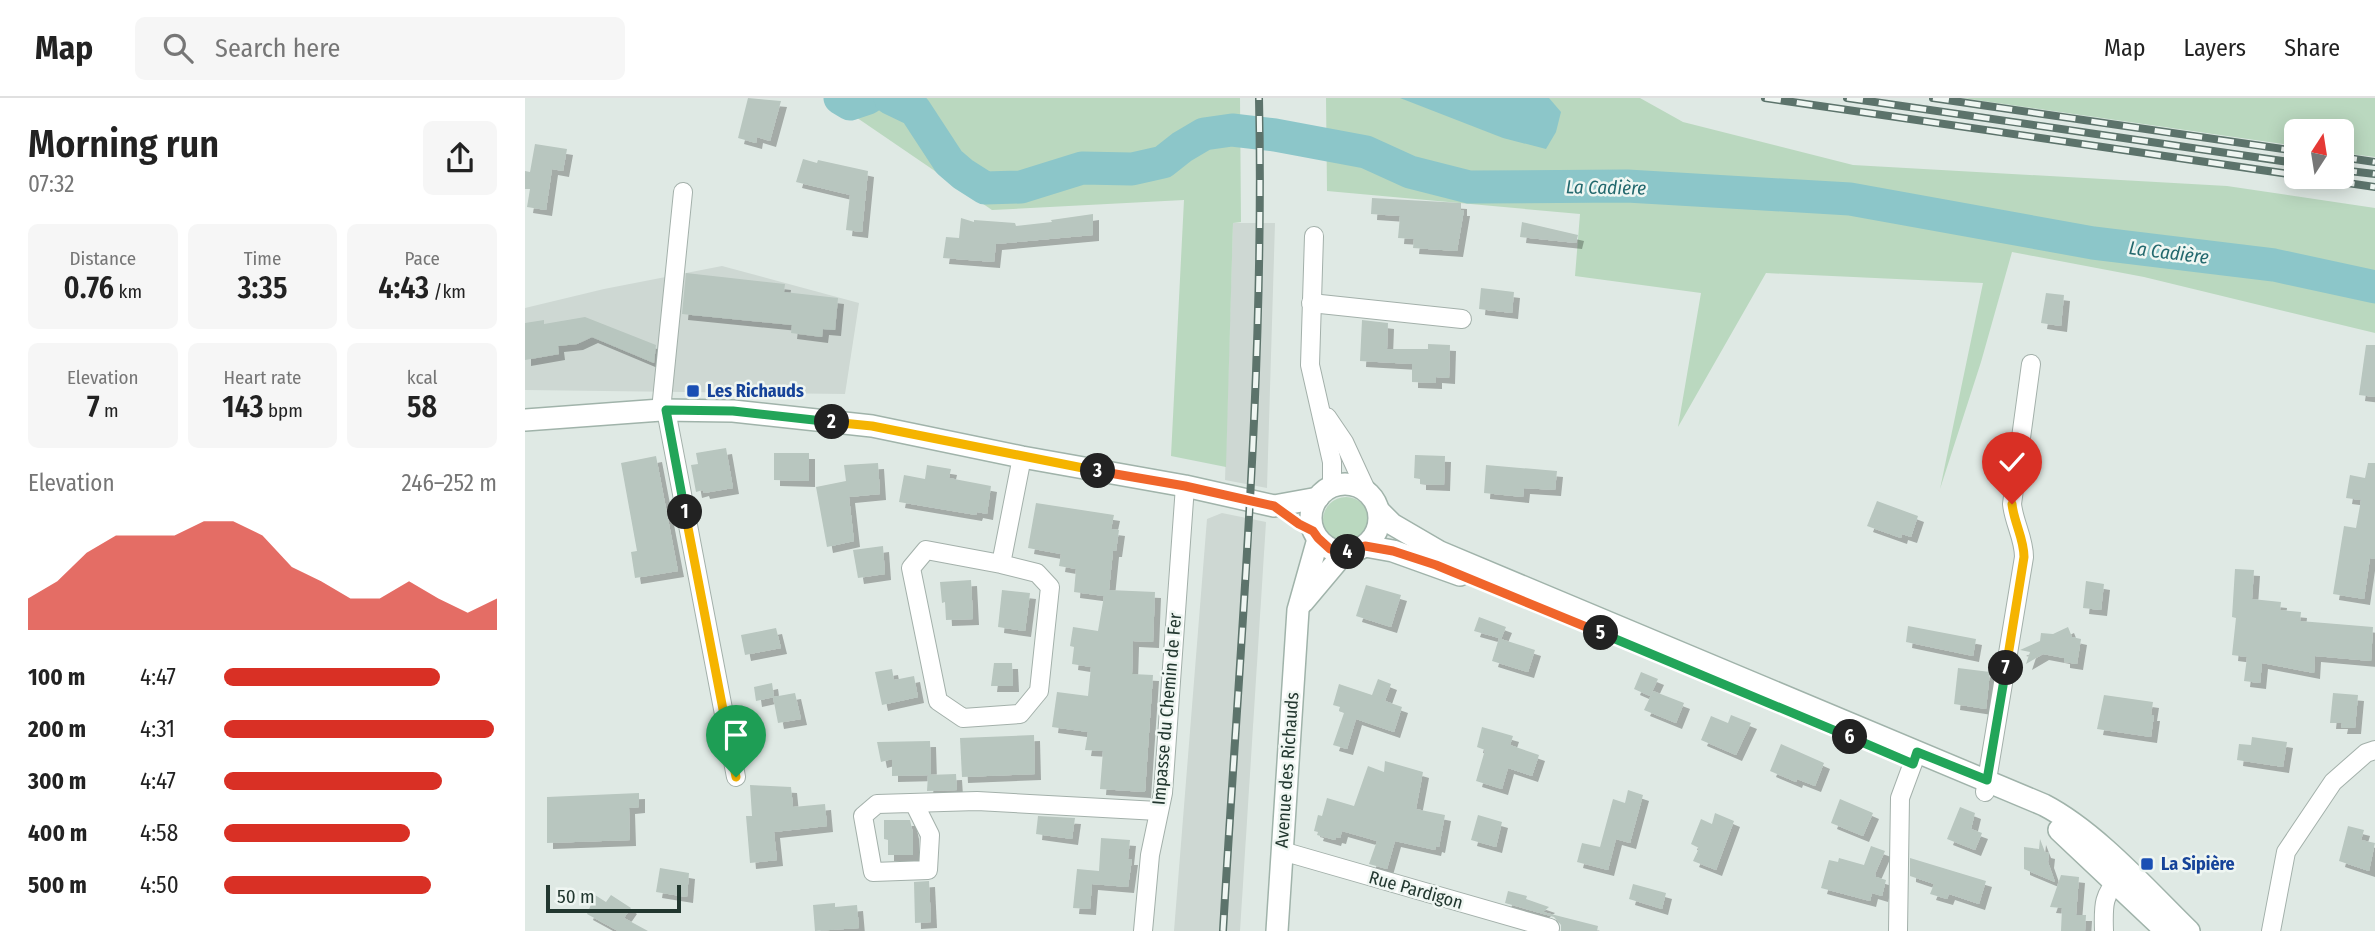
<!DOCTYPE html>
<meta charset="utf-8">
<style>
body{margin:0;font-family:"Fira Sans Condensed",sans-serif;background:#f6f6f6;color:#222;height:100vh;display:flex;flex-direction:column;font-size:26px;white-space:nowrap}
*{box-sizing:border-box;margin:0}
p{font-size:23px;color:#767676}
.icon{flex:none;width:38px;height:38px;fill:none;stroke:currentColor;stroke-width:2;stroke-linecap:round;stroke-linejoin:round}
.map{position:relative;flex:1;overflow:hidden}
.drawer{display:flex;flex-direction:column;background:#fff;width:525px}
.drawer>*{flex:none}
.needle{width:46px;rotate:12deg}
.tools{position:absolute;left:1759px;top:21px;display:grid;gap:14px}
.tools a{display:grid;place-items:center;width:70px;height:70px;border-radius:10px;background:#fff;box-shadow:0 4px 18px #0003;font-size:35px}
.scale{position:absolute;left:21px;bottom:18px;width:135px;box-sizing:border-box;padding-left:7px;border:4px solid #22372f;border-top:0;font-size:19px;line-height:24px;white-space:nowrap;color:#22372f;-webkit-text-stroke:5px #eff6f2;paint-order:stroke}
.pin{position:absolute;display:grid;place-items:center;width:60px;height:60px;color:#fff;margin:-72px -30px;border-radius:50% 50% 50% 0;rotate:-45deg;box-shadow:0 0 7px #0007}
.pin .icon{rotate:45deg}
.km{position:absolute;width:35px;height:35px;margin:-18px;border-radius:50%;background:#222;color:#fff;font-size:19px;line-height:35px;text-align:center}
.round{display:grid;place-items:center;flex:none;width:74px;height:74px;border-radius:10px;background:#f6f6f6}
.head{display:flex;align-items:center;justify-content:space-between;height:119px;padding:0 28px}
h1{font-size:38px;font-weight:600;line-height:52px}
.stats{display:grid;grid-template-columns:repeat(3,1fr);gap:10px;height:119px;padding:7px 28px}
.stats div{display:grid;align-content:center;border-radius:10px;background:#f6f6f6;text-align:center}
.stats b{font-size:30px;font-weight:600}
.stats small{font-size:19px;font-weight:400}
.stats p{font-size:19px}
.chart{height:196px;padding:14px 28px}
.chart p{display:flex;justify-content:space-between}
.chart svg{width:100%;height:126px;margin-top:7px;fill:#d93025;opacity:.7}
ul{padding:0 28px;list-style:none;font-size:23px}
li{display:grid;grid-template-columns:112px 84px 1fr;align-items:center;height:52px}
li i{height:18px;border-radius:9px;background:#d93025}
header{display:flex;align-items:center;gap:42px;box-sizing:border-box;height:98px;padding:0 35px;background:#fff;border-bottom:2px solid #e0e0e0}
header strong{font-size:33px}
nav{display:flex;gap:38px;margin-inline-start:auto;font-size:24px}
.search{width:490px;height:63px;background:#f6f6f6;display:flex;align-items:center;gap:18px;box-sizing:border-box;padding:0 24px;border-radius:10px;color:#767676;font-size:26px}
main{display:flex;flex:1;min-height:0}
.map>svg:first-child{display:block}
.built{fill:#ced8d3}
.green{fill:#bad8bf}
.water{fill:#8cc6c9}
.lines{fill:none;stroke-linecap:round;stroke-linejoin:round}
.river{stroke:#8cc6c9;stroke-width:33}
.building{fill:#b8c6bf;filter:url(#shadow)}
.street-casing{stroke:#a3b0aa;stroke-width:20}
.secondary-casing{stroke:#a0b3aa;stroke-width:24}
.street{stroke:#fff;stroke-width:18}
.secondary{stroke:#fff;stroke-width:21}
.rail-casing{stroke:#5c736b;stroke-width:8}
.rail{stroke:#eff6f2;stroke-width:5;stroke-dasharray:16;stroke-linecap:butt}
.split-1-casing{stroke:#fff;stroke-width:14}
.split-2-casing{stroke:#fff;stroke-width:14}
.split-3-casing{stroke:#fff;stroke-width:14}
.split-4-casing{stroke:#fff;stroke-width:14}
.split-5-casing{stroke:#fff;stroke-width:14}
.split-6-casing{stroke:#fff;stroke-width:14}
.split-7-casing{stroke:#fff;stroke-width:14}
.split-8-casing{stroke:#fff;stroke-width:14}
.split-1{stroke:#f5b400;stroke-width:9}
.split-2{stroke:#22a559;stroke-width:9}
.split-3{stroke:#f5b400;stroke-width:9}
.split-4{stroke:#f0652b;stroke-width:9}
.split-5{stroke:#f0652b;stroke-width:9}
.split-6{stroke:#22a559;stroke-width:9}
.split-7{stroke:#22a559;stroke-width:9}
.split-8{stroke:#f5b400;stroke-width:9}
.transit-dot{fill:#1a4fb4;stroke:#eff6f2;stroke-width:2.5}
.labels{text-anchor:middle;stroke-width:5;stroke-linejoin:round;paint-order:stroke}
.transit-label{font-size:18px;font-weight:bold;fill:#164399;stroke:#eff6f2;text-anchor:start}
.street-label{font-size:18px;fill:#22372f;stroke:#eff6f2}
.water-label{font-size:19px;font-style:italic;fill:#23686d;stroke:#eff6f2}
</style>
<header>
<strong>Map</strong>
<div class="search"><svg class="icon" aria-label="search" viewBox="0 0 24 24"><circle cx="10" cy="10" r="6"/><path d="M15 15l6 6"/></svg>Search here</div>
<nav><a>Map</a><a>Layers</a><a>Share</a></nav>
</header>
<main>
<section class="drawer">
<div class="head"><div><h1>Morning run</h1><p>07:32</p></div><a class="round"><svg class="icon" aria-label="share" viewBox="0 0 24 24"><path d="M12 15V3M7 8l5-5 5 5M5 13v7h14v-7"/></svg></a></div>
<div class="stats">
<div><p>Distance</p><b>0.76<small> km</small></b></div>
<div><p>Time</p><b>3:35</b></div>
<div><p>Pace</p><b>4:43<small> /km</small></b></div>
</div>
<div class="stats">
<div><p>Elevation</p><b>7<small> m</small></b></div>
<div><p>Heart rate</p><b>143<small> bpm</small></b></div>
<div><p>kcal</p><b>58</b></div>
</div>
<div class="chart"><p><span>Elevation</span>246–252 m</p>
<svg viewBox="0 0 160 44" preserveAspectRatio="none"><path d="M0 44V33L10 27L20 17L30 11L40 11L50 11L60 6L70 6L80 11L90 22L100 27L110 33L120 33L130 27L140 33L150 38L160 33V44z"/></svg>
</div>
<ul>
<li><b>100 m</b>4:47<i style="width:79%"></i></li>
<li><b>200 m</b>4:31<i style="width:99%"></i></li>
<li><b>300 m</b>4:47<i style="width:80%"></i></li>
<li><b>400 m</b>4:58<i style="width:68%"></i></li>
<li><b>500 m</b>4:50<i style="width:76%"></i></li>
</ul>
</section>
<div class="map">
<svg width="1850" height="833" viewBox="0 0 1850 833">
<defs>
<filter id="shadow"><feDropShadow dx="6" dy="6" stdDeviation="0" flood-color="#0004"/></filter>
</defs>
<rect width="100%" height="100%" fill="#dfe9e4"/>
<g class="built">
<path d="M708,125h42l-8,265 -42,-8z"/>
<path d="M197,168l137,37 -14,91 -320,-4v-82l79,-19z"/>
<path d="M697,415l44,9 -26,409h-66l33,-412z"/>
</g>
<g class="green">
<path d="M303,0h412l1,124 -8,1 -7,244 -55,-11 13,-256 -192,10z"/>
<path d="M801,0h314l43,24 170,43 374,21 148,22v125l-231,-56 -132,-25 -31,110 -41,127 43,-206 -217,-10 -88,154 23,-134 -126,-17 5,-62 -253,-23z"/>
<path d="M1437,0h413v59l-33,-4 -1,-22h-45v15z"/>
<circle cx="821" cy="422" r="23"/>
</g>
<path class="water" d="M875,0h149l12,14 -5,20 -10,17 -43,-11z"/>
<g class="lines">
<g class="river">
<path d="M315,0l10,6 18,-6"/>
<path d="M365,0l25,12 34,52 14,12 22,14 36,-1 61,-19 50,1 31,-7 19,-15 22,-13 28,-4 43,5 91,17 44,20 59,15 158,-1 223,13 243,44 181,22 101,22"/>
</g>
</g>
<g class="building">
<path d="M223,0l33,3 -11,40 -13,-4 -1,6 -18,-5z"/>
<path d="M10,46l32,5 -4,22 -11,-2 -6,41 -19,-3 3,-18h-5v-18l5,1z"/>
<path d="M278,61l14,4 1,-3 50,11 -6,61 -16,-2 4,-35 -54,-13z"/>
<path d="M847,100l89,5v7h3l-7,41 -44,-3 1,-9 -16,-1 2,-22 -29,-2z"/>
<path d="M568,116v21l-97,9 -2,18 -51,-4 3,-21 13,1 2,-20 13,4v-2l41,3 1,3 36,-4 -1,-2z"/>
<path d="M997,124l56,13 -2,8 -56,-6z"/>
<path d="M161,175l99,11 -1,8 54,6 -3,32 -12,-1 -1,8 -31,-4 1,-8 -110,-11z"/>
<path d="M956,190l33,4 -2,21 -33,-4z"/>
<path d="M1521,195l18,2 -3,31 -20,-3z"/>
<path d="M60,219l71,28 -2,18 -62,-26 -15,7 -19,2 1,8 -34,6v-37l19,-3v4z"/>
<path d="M837,222l26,3 -1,26h41v-5l22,1 -1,33 -13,-1v6l-24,-1v-18l-52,-3z"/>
<path d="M1841,247h9v52l-16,-2z"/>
<path d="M201,350l7,40 -29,5 -1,-3 -7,2 -5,-27 7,-1 -2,-11z"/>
<path d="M249,355h35v28l-35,-1z"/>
<path d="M890,357l30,1 -1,29 -24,-1v-5l-6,-1z"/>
<path d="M131,358l22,115 -43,7 -4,-26 6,-1 -16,-88z"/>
<path d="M353,365l2,31 -31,3 5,44 -27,6 -11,-60 30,-6 -2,-16z"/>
<path d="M1843,365h7v96l-5,-1 -6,41 -31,-5 11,-68 12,2 5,-28 -15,-2 4,-23 15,3z"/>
<path d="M402,367l24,4 -2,9 42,8 -4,28 -10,-2 -1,3 -77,-13 5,-27 21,4z"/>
<path d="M961,367l71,6 -2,19 -31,-2 -1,9 -39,-4z"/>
<path d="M1352,403l41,15 -7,21 -9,-3 -1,4 -34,-12z"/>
<path d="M511,405l78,12 -3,14 8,1 -3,21h-3l-4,39 46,2 -2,50 -20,-1 -1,33 21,1 -8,117 -45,-3 3,-38 -18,-1 3,-18 -36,-5 5,-35 31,4 3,-29 -19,-3 2,-17 -4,-1 3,-19 25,4 6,-35 -30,-4 2,-23 -17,-3 2,-12 -33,-6z"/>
<path d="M358,448l2,28 -27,4 -5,-28z"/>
<path d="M1710,471l19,1 -2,29 29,3 -1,8 21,2 -1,9 73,6 -2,34 -56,-5 -1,17 -52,-10 -2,20 -16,-2 3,-24 -15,-2 4,-37 -4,-1z"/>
<path d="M446,482l2,39 -27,1 -1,-18 -3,1 -2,-21z"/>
<path d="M1561,483l18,3 -3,26 -18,-2z"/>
<path d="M841,487l35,10 -10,32 -35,-11z"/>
<path d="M477,492l28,3 -5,38 -27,-4z"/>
<path d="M954,519l27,10 -5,12 34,11 -7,22 -36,-11 7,-23 -25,-7z"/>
<path d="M1383,528l68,13 -3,17 -67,-14z"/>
<path d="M1543,529l4,10 9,2 -4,25 -13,-2v-4l-21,-4 -17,10 4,-12 -10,-2 20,-9 1,-8 12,1z"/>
<path d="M251,530l5,20 -36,7 -4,-20z"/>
<path d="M469,565h18l1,23h-22z"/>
<path d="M1433,570l32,4 -4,37 -32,-5z"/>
<path d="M367,571l2,11 20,-4 4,21 -36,8 -7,-33z"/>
<path d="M1116,574l17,7 -8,17 -16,-7z"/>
<path d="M853,581l13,5 -6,17 17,6 -8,25 -38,-13 -9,30 -14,-4 11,-32 -5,-2 1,-4 -7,-2 6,-21 33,11z"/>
<path d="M247,585l2,14 -18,4 -2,-14z"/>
<path d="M1128,593l31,12 -8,20 -32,-13z"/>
<path d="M270,595l6,26 -23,4 -5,-26z"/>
<path d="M1808,595l25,2 -3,33h-14l1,-5h-12z"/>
<path d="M1579,597l49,7 -2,13h3l-3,22 -54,-8z"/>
<path d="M1206,617l20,8 -15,32 -35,-15 10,-24 17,7z"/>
<path d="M957,629l31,9 -3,9 29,10 -7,21 -24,-8 -6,21 -26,-8 9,-31 -8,-3z"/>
<path d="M509,637l1,39 -73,3 -2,-39z"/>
<path d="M1727,639l35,5 -4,25 -46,-7 2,-16 12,1z"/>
<path d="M405,643l1,34 -39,1v-17l-11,3 -4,-20z"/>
<path d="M1256,646l43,19 -9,23 -18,-7 -1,3 -26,-11z"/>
<path d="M860,663l38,11 -7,37 29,6 -6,32 -3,-1 -1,4 -40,-9 -8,28 -18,-5 8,-23 -35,-10 -2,7 -4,-1 -1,3 -18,-5 1,-3 -4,-1 4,-16 4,1 5,-18 27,8 14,-40 16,6z"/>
<path d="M431,676l1,16 -30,1 1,-16z"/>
<path d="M225,687l41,2 2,20 32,-3 2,22 -53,6 3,28 -27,3 -4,-47h6z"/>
<path d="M1103,692l15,5 -13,48 -14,-4 -8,31 -31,-8 5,-19 18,4 13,-48 12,4z"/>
<path d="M114,695v14l-10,1 1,32 -83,3v-46z"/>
<path d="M1315,701l33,14 -10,23 -32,-13z"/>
<path d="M1435,709l15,6 -4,16 11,4 -7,17 -28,-11z"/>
<path d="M1190,715l19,8 -18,49 -23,-9 6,-13 -8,-4 10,-25 11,5z"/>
<path d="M953,717l24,7 -6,25 -25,-7z"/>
<path d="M513,718l37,2 -3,21 -36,-5z"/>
<path d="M359,722h26l3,13v22h-25v-15l-4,-1z"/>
<path d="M1823,728l16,4 -3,10 14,3 -6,28 -30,-10z"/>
<path d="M576,740l29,2 -2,19h4l-4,28 -36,-3 -2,25 -17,-1 4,-39 22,2z"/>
<path d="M1515,741l5,13 4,1 -1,9 7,20 -31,-13v-22l15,2z"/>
<path d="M1346,748l14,5 -10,23 1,3 10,3 -4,16 -10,-3 -2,8 -49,-13 8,-28 9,2 1,-4 25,7z"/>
<path d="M1385,760l76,23 -7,23 -30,-10 -2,5 -17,-5 4,-10 -24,-8z"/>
<path d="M135,770l29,5 -2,24 -31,-5z"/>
<path d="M1536,777l18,2 -3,38h10l-1,16h-24l1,-23 -12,-1z"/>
<path d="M404,783l2,41 -16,1 -1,-41z"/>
<path d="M1108,786l33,9 -4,16 -33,-10z"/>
<path d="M983,793l19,5 -1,3 23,8 -6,5 55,14 -1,5h-36v-6l-7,-8 -49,-14z"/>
<path d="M70,797l11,7 5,-7 20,13 -7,10 24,13h-30l-31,-17z"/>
<path d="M310,805v4l22,-2 2,23 -44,3 -2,-26z"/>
</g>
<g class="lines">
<g class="street-casing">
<g id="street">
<path d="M789,138l-4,129 22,97v24"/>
<path d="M786,205l151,16"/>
<path d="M136,312l22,-218"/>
<path d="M141,312l70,367"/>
<path d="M802,319l17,25 23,50"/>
<path d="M476,466l-75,-14 -15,18 27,133 25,17 57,-4 19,-23 11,-104 -13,-14 -36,-9 21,-107"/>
<path d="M1460,694l39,-235c0,-19 -10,-34 -12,-53l19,-140"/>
<path d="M389,705l16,32 -2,35 -55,2 -10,-56 14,-12 100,-3 181,10"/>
<path d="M757,753l268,77"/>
<path d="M618,833l7,-76 13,-62 22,-307"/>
<path d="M1373,833l2,-133 17,-46"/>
<path d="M1579,833c-1,-27 -1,-36 18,-57"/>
<path d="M1746,833l15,-79 47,-70 33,-29 9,-3"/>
</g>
</g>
<g class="secondary-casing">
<g id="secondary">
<path d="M0,322l136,-10 72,1 139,15 150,31 163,29 89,20 44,-8"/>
<circle cx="820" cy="420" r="34"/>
<path d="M854,413l13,13 48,28 604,253c52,27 103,85 145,126"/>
<path d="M840,448l28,5 67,24"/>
<path d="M778,504l42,-50"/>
<path d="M1534,732l107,101"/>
<path d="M752,833l21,-321 20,-71"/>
</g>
</g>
<use href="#street" class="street"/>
<use href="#secondary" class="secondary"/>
<g class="rail-casing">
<g id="rail">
<path d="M1240,0l531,77"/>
<path d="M1322,0l449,65"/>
<path d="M1408,0l363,53"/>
<path d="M1816,59l34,5"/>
<path d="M1816,72l34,4"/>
<path d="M1782,79l68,10"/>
<path d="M698,833c16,-277 42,-555 36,-833"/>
</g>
</g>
<use href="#rail" class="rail"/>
</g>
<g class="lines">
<g class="split-1-casing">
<path id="split-1" d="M160,414l51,265"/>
</g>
<g class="split-2-casing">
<path id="split-2" d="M160,414l-19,-102 67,1 99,11"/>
</g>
<g class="split-3-casing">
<path id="split-3" d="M307,324l40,4 226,45"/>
</g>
<g class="split-4-casing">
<path id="split-4" d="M573,373l87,15 89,20 25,18 14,7 5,7 12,11 18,3"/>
</g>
<g class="split-5-casing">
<path id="split-5" d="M823,454l17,-6 28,5 43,14 165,68"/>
</g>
<g class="split-6-casing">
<path id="split-6" d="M1076,535l249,104"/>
</g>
<g class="split-7-casing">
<path id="split-7" d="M1325,639l63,27 4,-12 70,28 19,-112"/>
</g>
<g class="split-8-casing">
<path id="split-8" d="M1481,570l18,-111c0,-19 -10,-34 -12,-53"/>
</g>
<use href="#split-1" class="split-1"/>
<use href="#split-2" class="split-2"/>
<use href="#split-3" class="split-3"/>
<use href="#split-4" class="split-4"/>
<use href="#split-5" class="split-5"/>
<use href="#split-6" class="split-6"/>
<use href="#split-7" class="split-7"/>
<use href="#split-8" class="split-8"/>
</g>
<g class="transit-dot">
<rect x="161" y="286" width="14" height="14" rx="3.5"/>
<rect x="1615" y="759" width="14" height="14" rx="3.5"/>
</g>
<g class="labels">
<g class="transit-label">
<text x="182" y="299">Les Richauds</text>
<text x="1636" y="772">La Sipière</text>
</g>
<g class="street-label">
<text transform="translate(642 611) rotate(-85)" y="6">Impasse du Chemin de Fer</text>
<text transform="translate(762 672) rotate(-86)" y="6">Avenue des Richauds</text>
<text transform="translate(891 792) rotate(16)" y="6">Rue Pardigon</text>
</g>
<g class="water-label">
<text transform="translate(1081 89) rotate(1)" y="7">La Cadière</text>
<text transform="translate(1644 154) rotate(7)" y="7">La Cadière</text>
</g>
</g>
</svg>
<div class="tools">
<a><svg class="needle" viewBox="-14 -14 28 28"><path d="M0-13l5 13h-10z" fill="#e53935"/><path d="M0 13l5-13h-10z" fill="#767676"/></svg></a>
</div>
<div class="scale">50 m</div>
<div class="pin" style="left:211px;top:679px;background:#1e9e55"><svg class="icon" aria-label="arrive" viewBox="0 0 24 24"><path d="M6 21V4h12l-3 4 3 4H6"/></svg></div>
<div class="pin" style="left:1487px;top:406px;background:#d93025"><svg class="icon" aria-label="check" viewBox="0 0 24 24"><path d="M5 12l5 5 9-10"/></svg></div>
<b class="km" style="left:160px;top:414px">1</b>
<b class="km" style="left:307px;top:324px">2</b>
<b class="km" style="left:573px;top:373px">3</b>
<b class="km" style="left:823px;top:454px">4</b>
<b class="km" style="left:1076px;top:535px">5</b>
<b class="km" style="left:1325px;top:639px">6</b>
<b class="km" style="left:1481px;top:570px">7</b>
</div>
</main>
